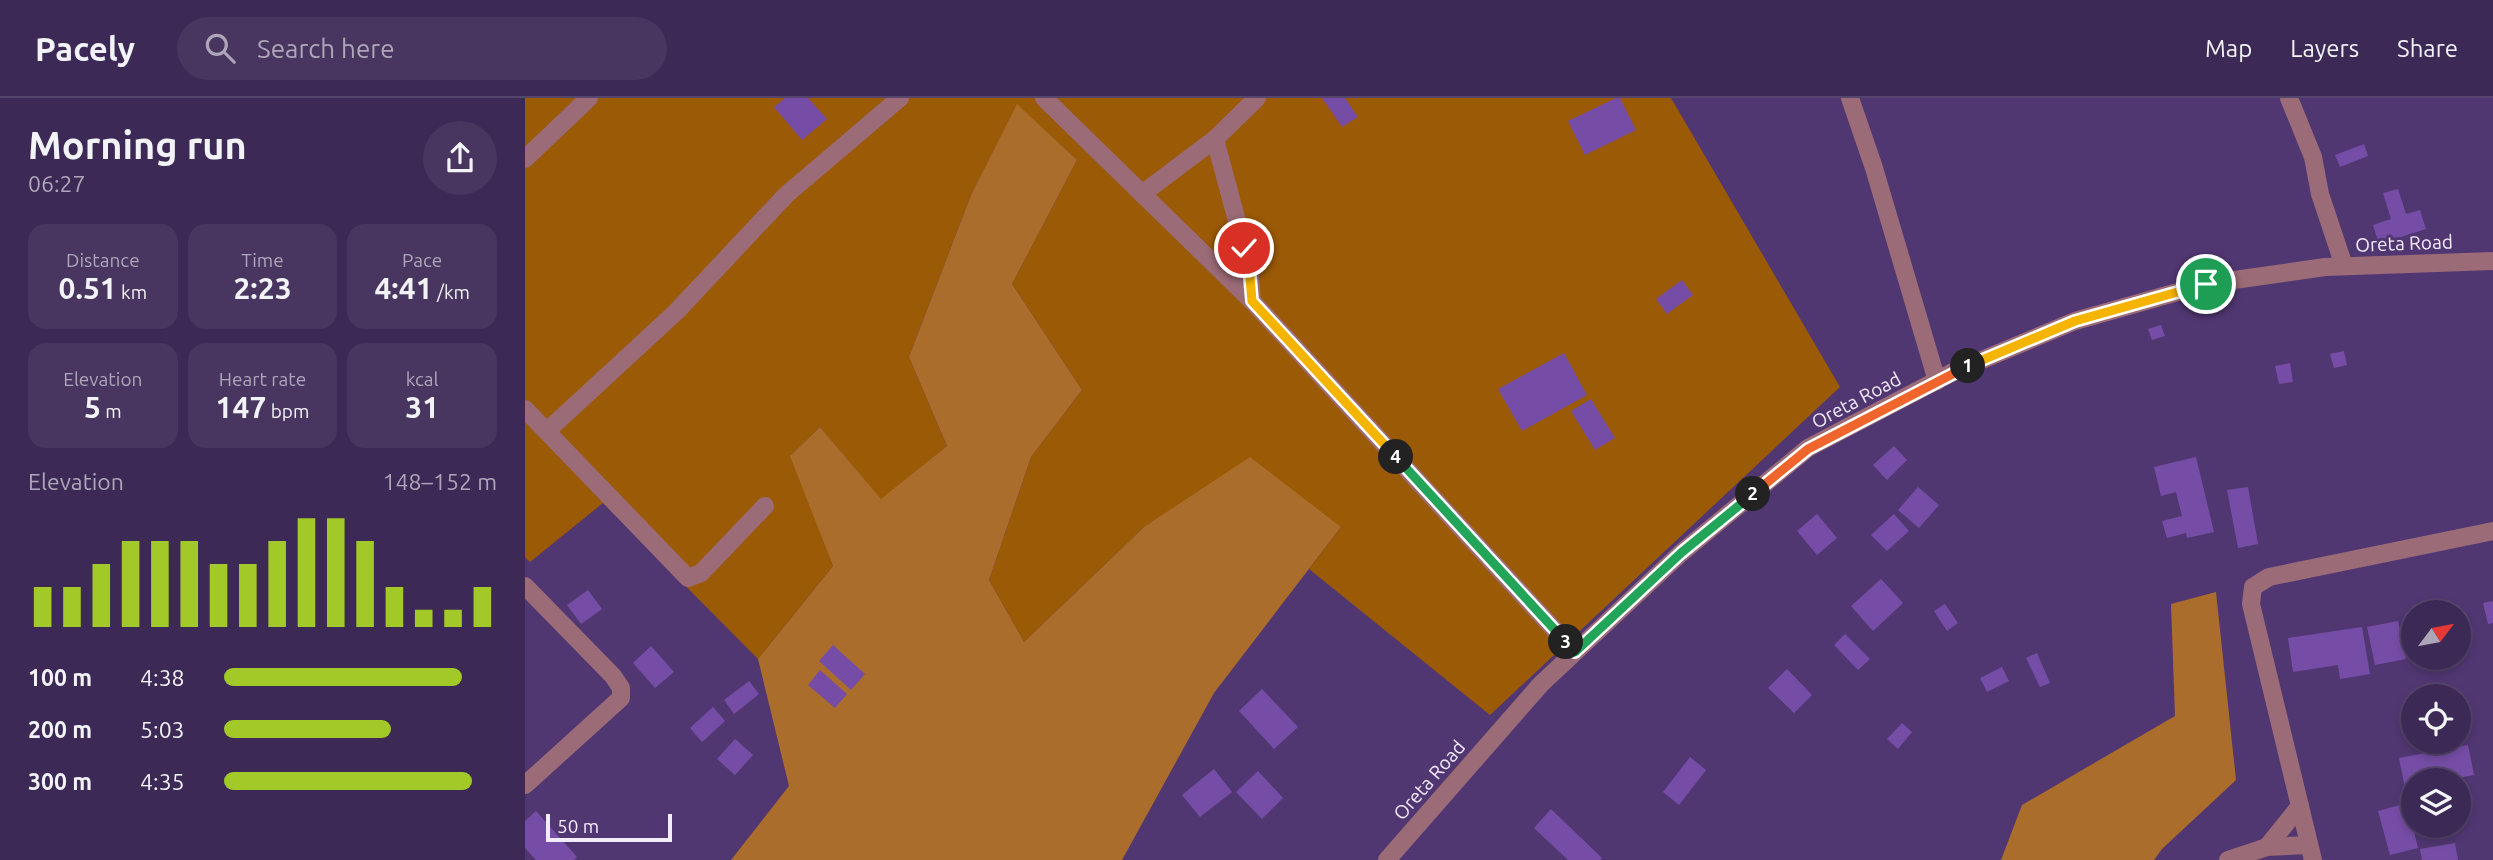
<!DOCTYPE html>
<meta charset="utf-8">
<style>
body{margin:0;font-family:Ubuntu,sans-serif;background:#483560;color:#f1f3f6;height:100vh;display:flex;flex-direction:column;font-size:26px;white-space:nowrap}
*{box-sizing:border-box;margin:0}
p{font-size:23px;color:#ada6b9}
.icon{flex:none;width:38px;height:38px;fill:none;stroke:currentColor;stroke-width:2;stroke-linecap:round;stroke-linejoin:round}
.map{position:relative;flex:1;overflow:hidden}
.panel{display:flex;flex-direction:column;background:#3d2956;width:525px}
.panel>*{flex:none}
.needle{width:46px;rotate:58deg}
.fabs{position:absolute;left:1876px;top:502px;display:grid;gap:14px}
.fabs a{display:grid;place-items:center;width:70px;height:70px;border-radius:50%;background:#3d2956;box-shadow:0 4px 10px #0003,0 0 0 2px #56456c;font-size:35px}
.scale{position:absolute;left:21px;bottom:18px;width:126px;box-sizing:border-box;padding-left:7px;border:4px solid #f2ecfb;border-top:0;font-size:19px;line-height:24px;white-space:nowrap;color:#f2ecfb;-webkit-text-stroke:5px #513772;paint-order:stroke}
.pin{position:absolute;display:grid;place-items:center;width:60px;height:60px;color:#fff;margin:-30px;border:4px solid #fff;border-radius:50%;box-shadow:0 2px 7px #0007}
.km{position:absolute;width:35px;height:35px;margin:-18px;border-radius:50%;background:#222;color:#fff;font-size:19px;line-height:35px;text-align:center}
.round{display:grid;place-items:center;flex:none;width:74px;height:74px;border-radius:37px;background:#483560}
.overview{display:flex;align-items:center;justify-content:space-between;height:119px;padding:0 28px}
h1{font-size:38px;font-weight:700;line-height:52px}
.stats{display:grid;grid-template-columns:repeat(3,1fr);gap:10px;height:119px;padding:7px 28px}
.stats div{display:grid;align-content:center;border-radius:18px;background:#483560;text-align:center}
.stats b{font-size:30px;font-weight:700}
.stats small{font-size:19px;font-weight:400}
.stats p{font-size:19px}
.chart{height:196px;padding:14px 28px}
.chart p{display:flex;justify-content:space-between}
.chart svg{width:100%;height:126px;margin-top:7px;stroke:#a2c927;stroke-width:6}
ul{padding:0 28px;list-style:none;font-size:23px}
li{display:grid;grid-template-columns:112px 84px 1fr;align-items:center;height:52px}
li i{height:18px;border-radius:9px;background:#a2c927}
header{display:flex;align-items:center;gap:42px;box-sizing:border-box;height:98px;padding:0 35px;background:#3d2956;border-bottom:2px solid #56456c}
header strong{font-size:33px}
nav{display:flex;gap:38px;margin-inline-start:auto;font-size:24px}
.search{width:490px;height:63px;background:#483560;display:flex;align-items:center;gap:18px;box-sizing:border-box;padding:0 24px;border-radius:38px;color:#ada6b9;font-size:26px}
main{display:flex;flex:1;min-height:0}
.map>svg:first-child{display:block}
.green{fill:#9b5a05}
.forest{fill:#ab6d2c}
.building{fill:#764da6}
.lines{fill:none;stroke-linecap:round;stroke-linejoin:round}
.minor{stroke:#9b6b77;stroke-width:18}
.split-1-casing{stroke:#fff;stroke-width:14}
.split-2-casing{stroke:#fff;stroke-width:14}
.split-3-casing{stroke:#fff;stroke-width:14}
.split-4-casing{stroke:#fff;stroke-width:14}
.split-5-casing{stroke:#fff;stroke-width:14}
.split-1{stroke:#f5b400;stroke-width:9}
.split-2{stroke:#f0652b;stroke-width:9}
.split-3{stroke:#22a559;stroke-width:9}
.split-4{stroke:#22a559;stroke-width:9}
.split-5{stroke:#f5b400;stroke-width:9}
.labels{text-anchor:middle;stroke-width:6;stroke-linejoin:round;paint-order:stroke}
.street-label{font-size:19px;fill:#f2ecfb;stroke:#513772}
</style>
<header>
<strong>Pacely</strong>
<div class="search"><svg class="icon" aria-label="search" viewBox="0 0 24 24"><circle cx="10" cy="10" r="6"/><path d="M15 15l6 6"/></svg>Search here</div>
<nav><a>Map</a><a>Layers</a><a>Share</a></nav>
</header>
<main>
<section class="panel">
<div class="overview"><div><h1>Morning run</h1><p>06:27</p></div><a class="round"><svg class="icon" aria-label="share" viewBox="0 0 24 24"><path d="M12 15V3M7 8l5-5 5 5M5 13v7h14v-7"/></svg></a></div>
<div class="stats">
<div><p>Distance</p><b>0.51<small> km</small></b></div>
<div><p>Time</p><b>2:23</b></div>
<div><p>Pace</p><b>4:41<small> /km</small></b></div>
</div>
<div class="stats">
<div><p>Elevation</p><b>5<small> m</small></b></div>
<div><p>Heart rate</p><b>147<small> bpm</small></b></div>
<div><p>kcal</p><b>31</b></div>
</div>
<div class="chart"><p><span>Elevation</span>148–152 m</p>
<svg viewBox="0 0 160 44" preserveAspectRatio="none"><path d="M5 44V30M15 44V30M25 44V22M35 44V14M45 44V14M55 44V14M65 44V22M75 44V22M85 44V14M95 44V6M105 44V6M115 44V14M125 44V30M135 44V38M145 44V38M155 44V30"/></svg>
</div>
<ul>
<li><b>100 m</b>4:38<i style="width:87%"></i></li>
<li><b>200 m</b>5:03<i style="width:61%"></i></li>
<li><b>300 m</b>4:35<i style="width:91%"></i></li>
</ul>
</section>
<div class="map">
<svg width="1968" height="762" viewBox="0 0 1968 762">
<rect width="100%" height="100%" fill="#513772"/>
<path class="green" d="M0,0h1146l169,289 -350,328 -181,-146 32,-42h-197l-120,115 -35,-62 42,-123 51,-67 -70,-106 65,-124 -60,-55 -46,90 -62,162 38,89 -66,54 -61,-73 -29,28 42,111 -75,93 -155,-156 -73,59 -5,-5z"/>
<g class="forest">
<path d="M492,6l60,56 -65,124 70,106 -51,67 -42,123 35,62 120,-115 106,-70 91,70 -127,166 -92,167h-391l58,-74 -31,-127 75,-93 -43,-110 30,-29 61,72 66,-53 -38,-89 62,-162z"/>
<path d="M1691,494l20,188 -74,69 -8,11h-153l21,-55 153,-89 -4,-112z"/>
</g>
<g class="building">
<path d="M260,0h23l19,21 -25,21 -28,-33z"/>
<path d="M797,0h23l13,19 -16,10z"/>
<path d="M1091,0h4l16,32 -51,25 -17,-34z"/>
<path d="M1839,46l4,12 -28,11 -5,-12z"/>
<path d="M1873,91l8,25 14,-4 6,19 -47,15 -6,-19 18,-6 -8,-26z"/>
<path d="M1157,182l11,15 -26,19 -11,-15z"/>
<path d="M1636,227l4,11 -13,4 -4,-11z"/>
<path d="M1819,253l3,14 -13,3 -4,-14z"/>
<path d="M1039,255l23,42 -65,36 -24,-42z"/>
<path d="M1765,265l3,19 -14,2 -4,-18z"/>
<path d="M1066,301l24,39 -20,12 -24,-39z"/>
<path d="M1369,348l13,14 -20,20 -14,-15z"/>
<path d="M1671,359l18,75 -27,6 -1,-5 -19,5 -5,-17 20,-5 -6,-24 -15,4 -7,-29z"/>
<path d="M1393,389l21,18 -20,23 -21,-18z"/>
<path d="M1723,389l10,57 -20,4 -11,-58z"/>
<path d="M1292,416l20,24 -20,17 -20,-24z"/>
<path d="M1369,416l15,17 -22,20 -16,-16z"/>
<path d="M1356,481l22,24 -30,28 -22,-25z"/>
<path d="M63,492l14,19 -21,15 -14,-19z"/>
<path d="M1968,503v22l-5,1 -5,-21z"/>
<path d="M1420,506l13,19 -11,8 -13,-20z"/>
<path d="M1930,506l2,8h-40v-1z"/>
<path d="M1873,523l8,38 -31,6 -8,-38z"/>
<path d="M1837,529l8,47 -30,5 -2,-14 -45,7 -5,-34z"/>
<path d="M1320,536l25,25 -12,11 -24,-25z"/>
<path d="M308,547l32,29 -14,16 -32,-29z"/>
<path d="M126,548l23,26 -19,16 -22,-25z"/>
<path d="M1512,555l13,30 -10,4 -14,-29z"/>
<path d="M1477,569l7,14 -22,11 -7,-14z"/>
<path d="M1262,571l25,26 -18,18 -26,-25z"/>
<path d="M295,572l27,24 -12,14 -27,-23z"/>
<path d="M224,583l10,13 -25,20 -10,-14z"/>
<path d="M737,591l36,38 -24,22 -35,-38z"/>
<path d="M188,609l12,14 -23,21 -12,-14z"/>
<path d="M1377,625l10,9 -14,17 -11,-10z"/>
<path d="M210,641l18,16 -18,20 -18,-16z"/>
<path d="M1943,647l6,30 -27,5h-34v7l-8,1 -6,-30z"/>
<path d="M1165,659l16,13 -27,35 -16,-13z"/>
<path d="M689,671l18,23 -32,25 -18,-22z"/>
<path d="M733,673l25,27 -21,21 -26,-27z"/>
<path d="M1882,705l11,45 -28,7 -12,-44z"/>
<path d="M1026,711l51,49 -2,2h-32l-34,-32z"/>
<path d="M11,713l41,46 -3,3h-38l-11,-12v-27z"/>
<path d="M1930,745l3,17h-36l-2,-11z"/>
</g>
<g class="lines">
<g class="minor">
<path d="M519,0l208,203 323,351"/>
<path d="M1325,0l24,70 63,213"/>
<path d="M1764,0l24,59 7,37 24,72"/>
<path d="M690,41l34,127 3,35"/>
<path d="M0,61l64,-61"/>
<path d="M617,96l73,-55 42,-41"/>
<path d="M0,311l163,169 13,-5 64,-67"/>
<path d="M22,333l129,-119 110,-117 114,-97"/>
<path d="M0,488l88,90 8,12v10l-96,87"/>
<path d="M1742,749l33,-41"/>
<path d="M862,762l154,-176 140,-131 127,-105 145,-76 122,-51 131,-37 119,-17 168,-6"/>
<path d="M1703,762l39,-13 42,-2"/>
<path d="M1788,762l-62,-256 2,-17 16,-10 224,-46"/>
</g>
</g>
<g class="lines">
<g class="split-1-casing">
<path id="split-1" d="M1443,268l107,-45 131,-37"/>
</g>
<g class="split-2-casing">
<path id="split-2" d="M1228,396l55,-45 160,-83"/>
</g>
<g class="split-3-casing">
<path id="split-3" d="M1041,544l9,10 106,-99 72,-59"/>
</g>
<g class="split-4-casing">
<path id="split-4" d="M871,359l170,185"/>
</g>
<g class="split-5-casing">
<path id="split-5" d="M719,150l5,18 3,35 144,156"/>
</g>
<use href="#split-1" class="split-1"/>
<use href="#split-2" class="split-2"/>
<use href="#split-3" class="split-3"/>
<use href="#split-4" class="split-4"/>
<use href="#split-5" class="split-5"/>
</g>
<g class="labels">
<g class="street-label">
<text transform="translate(1879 145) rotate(-2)" y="7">Oreta Road</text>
<text transform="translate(1331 302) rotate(-28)" y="7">Oreta Road</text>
<text transform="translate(904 682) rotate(-49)" y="7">Oreta Road</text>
</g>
</g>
</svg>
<div class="fabs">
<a><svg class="needle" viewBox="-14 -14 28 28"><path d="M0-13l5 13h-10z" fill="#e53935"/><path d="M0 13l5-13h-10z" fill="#ada6b9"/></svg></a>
<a><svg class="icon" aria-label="locate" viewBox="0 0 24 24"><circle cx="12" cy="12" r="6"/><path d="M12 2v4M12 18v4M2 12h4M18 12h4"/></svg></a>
<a><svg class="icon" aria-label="layers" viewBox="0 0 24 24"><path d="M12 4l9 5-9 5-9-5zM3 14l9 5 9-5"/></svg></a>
</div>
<div class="scale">50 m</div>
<div class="pin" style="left:1681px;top:186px;background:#1e9e55"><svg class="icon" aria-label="arrive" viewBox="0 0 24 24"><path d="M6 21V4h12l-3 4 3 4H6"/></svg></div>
<div class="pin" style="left:719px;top:150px;background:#d93025"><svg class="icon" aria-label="check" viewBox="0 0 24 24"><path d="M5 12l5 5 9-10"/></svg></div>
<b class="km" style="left:1443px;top:268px">1</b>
<b class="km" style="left:1228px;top:396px">2</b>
<b class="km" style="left:1041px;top:544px">3</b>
<b class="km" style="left:871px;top:359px">4</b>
</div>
</main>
